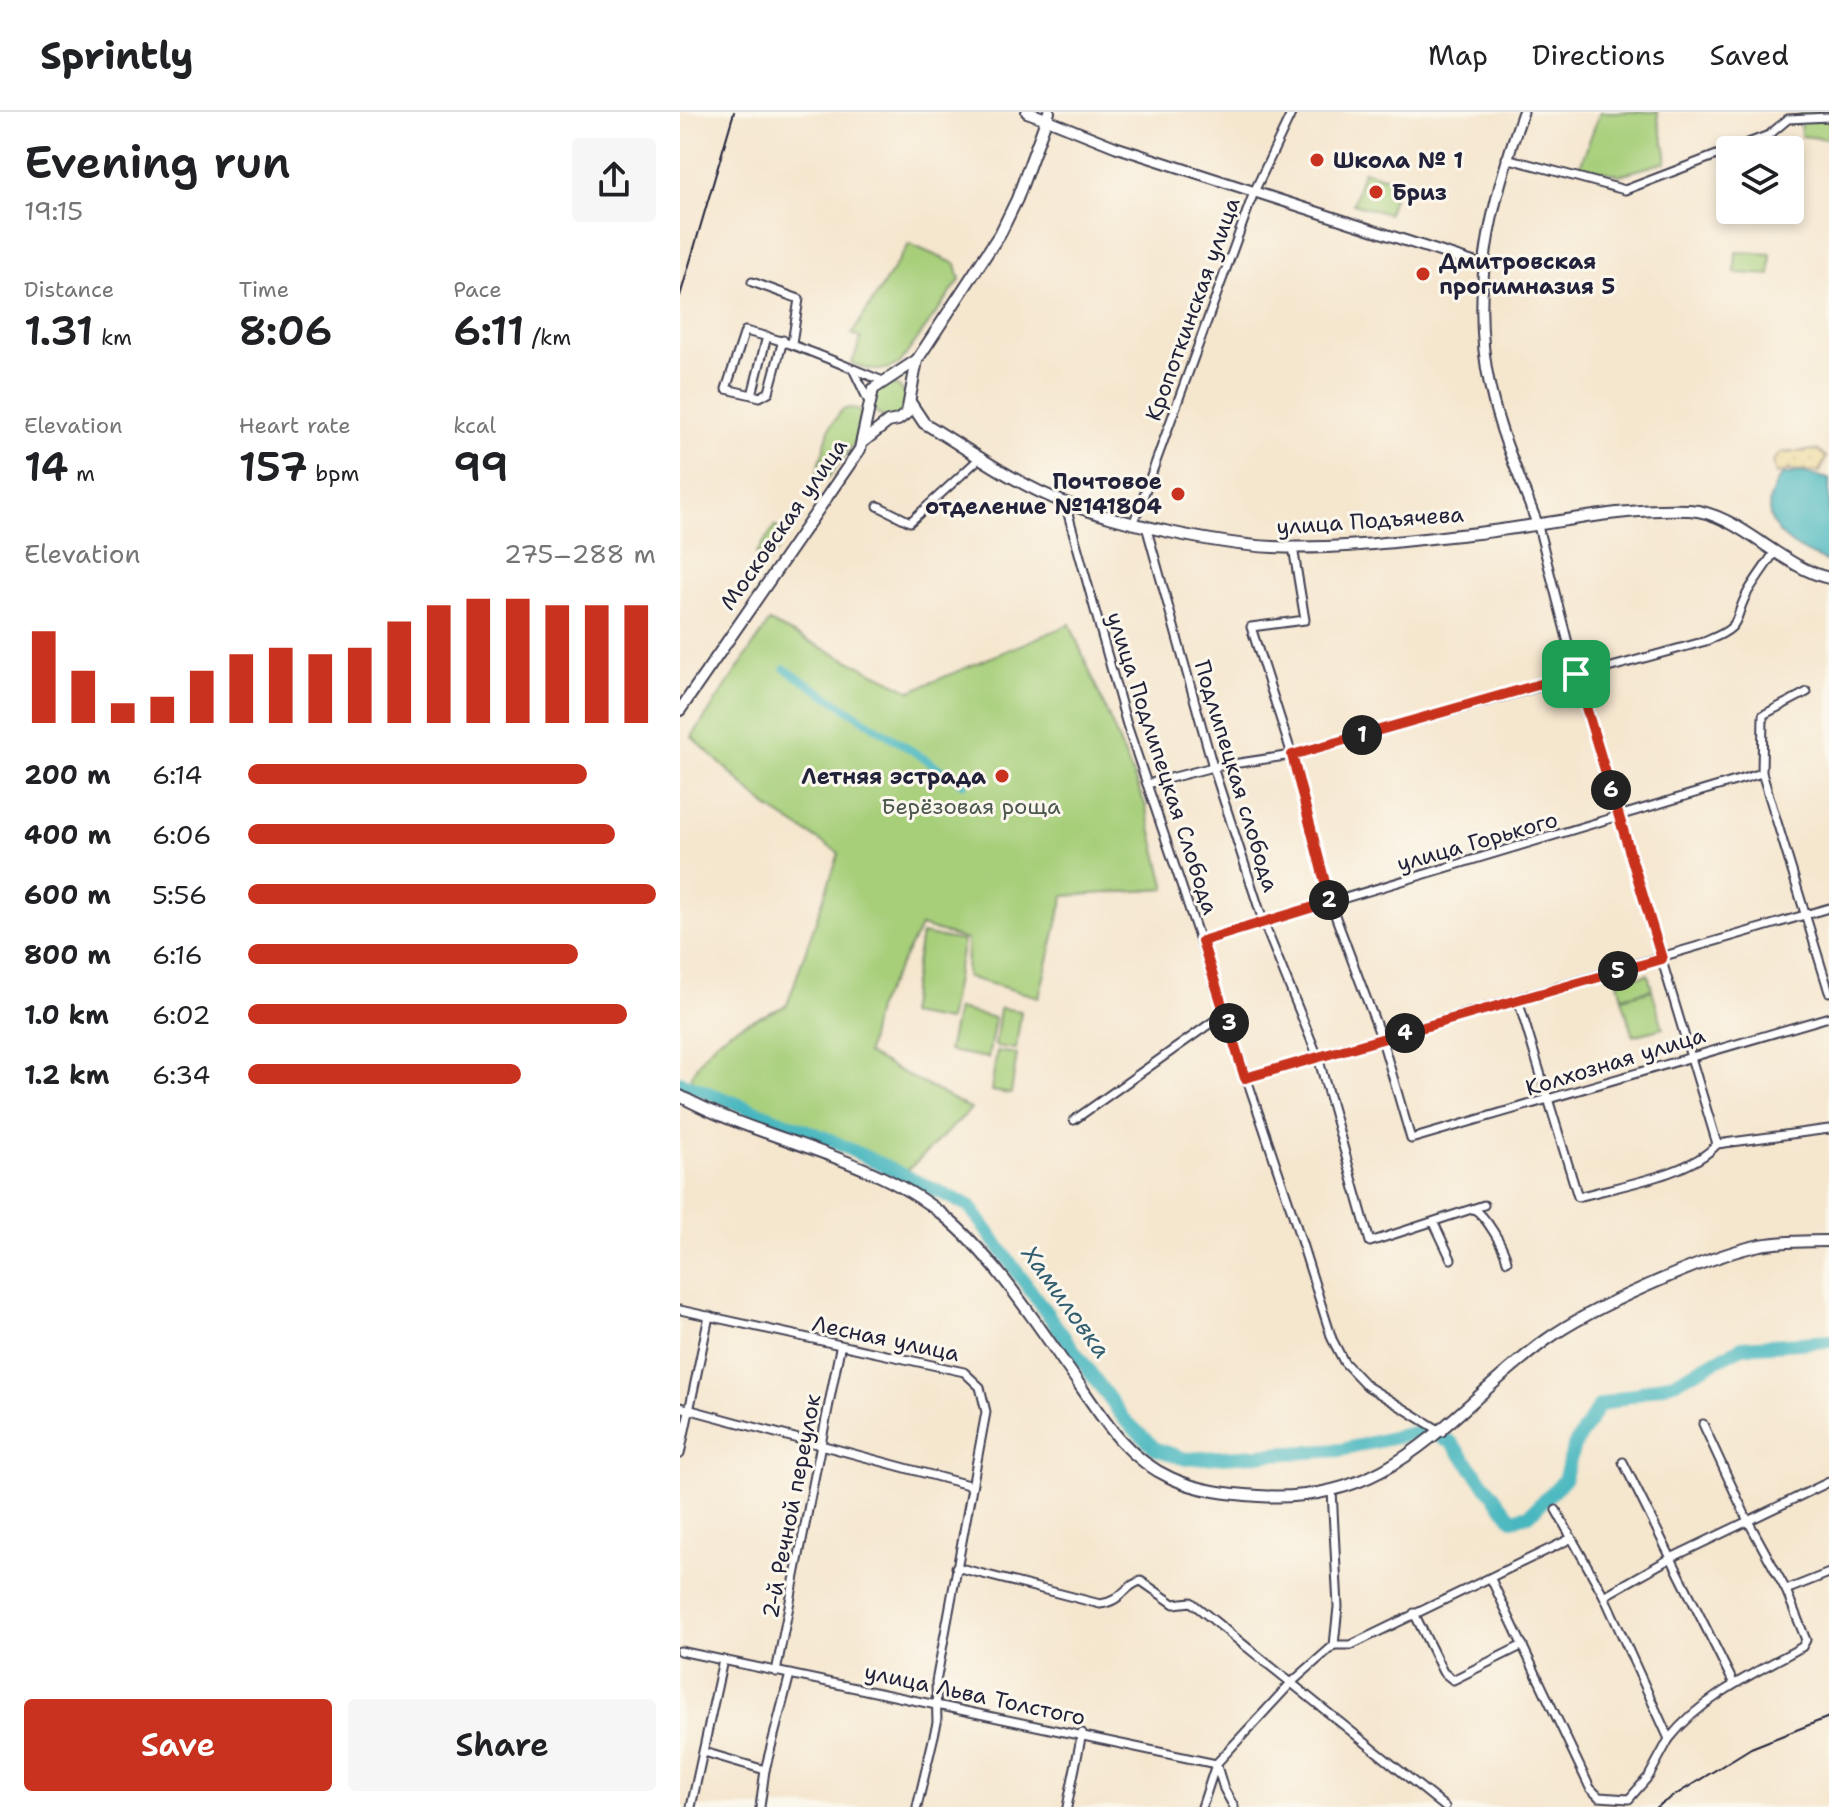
<!DOCTYPE html>
<meta charset="utf-8">
<style>
body{margin:0;font-family:"Shantell Sans",sans-serif;background:#f6f6f6;color:#202124;height:100vh;display:flex;flex-direction:column;font-size:30px;white-space:nowrap}
*{box-sizing:border-box;margin:0}
p{font-size:26px;color:#757577}
.icon{flex:none;width:44px;height:44px;fill:none;stroke:currentColor;stroke-width:2;stroke-linecap:round;stroke-linejoin:round}
.map{position:relative;flex:1;overflow:hidden}
.side{display:flex;flex-direction:column;background:#fff;width:680px}
.side>*{flex:none}
.fabs{position:absolute;left:1036px;top:24px;display:grid;gap:16px}
.fabs a{display:grid;place-items:center;width:88px;height:88px;border-radius:8px;background:#fff;box-shadow:0 4px 12px #0003;font-size:40px}
.pin{position:absolute;display:grid;place-items:center;width:68px;height:68px;color:#fff;margin:-34px;border-radius:16px;box-shadow:0 4px 12px #0006}
.km{position:absolute;width:40px;height:40px;margin:-20px;border-radius:50%;background:#222;color:#fff;font-size:22px;line-height:40px;text-align:center}
.round{display:grid;place-items:center;flex:none;width:84px;height:84px;border-radius:8px;background:#f6f6f6}
.summary{display:flex;align-items:center;justify-content:space-between;height:136px;padding:0 24px}
h1{font-size:44px;font-weight:600;line-height:60px}
.figures{display:grid;grid-template-columns:repeat(3,1fr);gap:12px;height:136px;padding:8px 24px}
.figures div{display:grid;align-content:center}
.figures b{font-size:40px;font-weight:600}
.figures small{font-size:22px;font-weight:400}
.figures p{font-size:22px}
.chart{height:224px;padding:16px 24px}
.chart p{display:flex;justify-content:space-between}
.chart svg{width:100%;height:144px;margin-top:8px;stroke:#c8321e;stroke-width:6}
.primary-button{display:flex;gap:16px;margin-top:auto;padding:16px 24px}
.primary-button a{flex:1;height:92px;border-radius:8px;background:#c8321e;color:#fff;font-size:32px;font-weight:600;line-height:92px;text-align:center}
.primary-button a+a{background:#f6f6f6;color:#202124}
ul{padding:0 24px;list-style:none;font-size:26px}
li{display:grid;grid-template-columns:128px 96px 1fr;align-items:center;height:60px}
li i{height:20px;border-radius:10px;background:#c8321e}
header{display:flex;align-items:center;gap:48px;box-sizing:border-box;height:112px;padding:0 40px;background:#fff;border-bottom:2px solid #e0e0e0}
header strong{font-size:38px}
nav{display:flex;gap:44px;margin-inline-start:auto;font-size:28px}
main{display:flex;flex:1;min-height:0}
.map>svg:first-child{display:block}
.green{fill:#a7cf7a;stroke:#64785a;stroke-width:2}
.sand{fill:url(#sand-dots);stroke:#887e6c;stroke-width:2}
.water{fill:#48b7bf;stroke:#356c7d;stroke-width:2}
.lines{fill:none;stroke-linecap:round;stroke-linejoin:round}
.canal{stroke:#48b7bf;stroke-width:8}
.river{stroke:#48b7bf;stroke-width:14}
.minor-casing{stroke:#423f51;stroke-width:11}
.tertiary-casing{stroke:#423f51;stroke-width:13}
.secondary-casing{stroke:#423f51;stroke-width:14}
.minor{stroke:#fff;stroke-width:7}
.tertiary{stroke:#fff;stroke-width:9}
.secondary{stroke:#fff;stroke-width:10}
.rail{stroke:#22223b;stroke-width:2}
.route-casing{stroke:#fff;stroke-width:16}
.route{stroke:#c8321e;stroke-width:10}
.poi-dot{fill:#c8321e;stroke:#fbf7ec;stroke-width:3}
.labels{text-anchor:middle;stroke-width:6;stroke-linejoin:round;paint-order:stroke}
.poi-label{font-size:22px;font-weight:bold;fill:#22223b;stroke:#fbf7ec;text-anchor:start}
.street-label{font-size:22px;fill:#22223b;stroke:#fbf7ec}
.park-label{font-size:22px;fill:#4a564e;stroke:#fbf7ec}
.water-label{font-size:24px;font-style:italic;fill:#315e70;stroke:#fbf7ec}
</style>
<header>
<strong>Sprintly</strong>
<nav><a>Map</a><a>Directions</a><a>Saved</a></nav>
</header>
<main>
<section class="side">
<div class="summary"><div><h1>Evening run</h1><p>19:15</p></div><a class="round"><svg class="icon" aria-label="share" viewBox="0 0 24 24"><path d="M12 15V3M7 8l5-5 5 5M5 13v7h14v-7"/></svg></a></div>
<div class="figures">
<div><p>Distance</p><b>1.31<small> km</small></b></div>
<div><p>Time</p><b>8:06</b></div>
<div><p>Pace</p><b>6:11<small> /km</small></b></div>
</div>
<div class="figures">
<div><p>Elevation</p><b>14<small> m</small></b></div>
<div><p>Heart rate</p><b>157<small> bpm</small></b></div>
<div><p>kcal</p><b>99</b></div>
</div>
<div class="chart"><p><span>Elevation</span>275–288 m</p>
<svg viewBox="0 0 160 44" preserveAspectRatio="none"><path d="M5 44V16M15 44V28M25 44V38M35 44V36M45 44V28M55 44V23M65 44V21M75 44V23M85 44V21M95 44V13M105 44V8M115 44V6M125 44V6M135 44V8M145 44V8M155 44V8"/></svg>
</div>
<ul>
<li><b>200 m</b>6:14<i style="width:83%"></i></li>
<li><b>400 m</b>6:06<i style="width:90%"></i></li>
<li><b>600 m</b>5:56<i style="width:100%"></i></li>
<li><b>800 m</b>6:16<i style="width:81%"></i></li>
<li><b>1.0 km</b>6:02<i style="width:93%"></i></li>
<li><b>1.2 km</b>6:34<i style="width:67%"></i></li>
</ul>
<div class="primary-button"><a>Save</a><a>Share</a></div>
</section>
<div class="map">
<svg width="1149" height="1695" viewBox="0 0 1149 1695">
<defs>
<pattern id="sand-dots" width="8" height="8" patternUnits="userSpaceOnUse" patternTransform="scale(2)"><rect width="8" height="8" fill="#eeda9e"/><path d="M2 2h.1M6 6h.1" fill="none" stroke="#ccbb89" stroke-width="1.8" stroke-linecap="round"/></pattern>
</defs>
<rect width="100%" height="100%" fill="#fbf7ec"/>
<filter id="ink" filterUnits="userSpaceOnUse"><feTurbulence type="fractalNoise" baseFrequency=".0125" numOctaves="2"/><feDisplacementMap in="SourceGraphic" scale="16" xChannelSelector="R" yChannelSelector="G"/><feConvolveMatrix kernelMatrix="1 2 1 2 8 2 1 2 1" color-interpolation-filters="sRGB"/></filter>
<filter id="wash" filterUnits="userSpaceOnUse"><feTurbulence type="fractalNoise" baseFrequency=".006" numOctaves="4" result="noise"/><feDisplacementMap in="SourceGraphic" scale="32" xChannelSelector="R" yChannelSelector="G"/><feGaussianBlur stdDeviation="1.8" result="paint"/><feColorMatrix in="noise" values="0 0 0 0 0 0 0 0 0 0 0 0 0 0 0 0 0 1.4 0 .05"/><feComposite in="paint" operator="in"/></filter>
<g filter="url(#wash)">
<rect width="100%" height="100%" fill="#f5e6ce"/>
<g class="green">
<path d="M920,0h58c-1,18 10,32 8,50l-46,13 -40,-9z"/>
<path d="M1120,0h29v27l-28,-3z"/>
<path d="M683,59l35,10 -10,33 -35,-10z"/>
<path d="M229,132l47,20 4,16 -60,83c-17,10 -30,9 -48,0l9,-24 -9,-5z"/>
<path d="M1056,140l35,2 -1,21 -35,-2z"/>
<circle cx="209" cy="289" r="17"/>
<path d="M171,296l11,4 -7,30 -27,36 -9,-1 -2,-4 13,-46 12,-17z"/>
<path d="M95,414l5,4 -2,19 -9,12 -13,-7z"/>
<path d="M89,510l142,69 159,-67 75,180 21,85 -102,7 -25,101 -73,-20 1,-37 -46,-14 -45,83 -9,45 104,55 -66,64 -216,-92c25,-53 49,-53 98,-76l52,-152 -72,-46 -75,-70z"/>
<path d="M241,822l42,7 -15,80 -40,-7z"/>
<path d="M968,862l4,15 -30,8 -4,-15z"/>
<path d="M972,878l11,38 -30,8 -11,-38z"/>
<path d="M320,896l21,3 -5,38 -21,-3z"/>
<path d="M277,897l38,9 -7,40 -40,-7z"/>
<path d="M317,939l20,3 -6,40 -20,-3z"/>
</g>
<path class="sand" d="M1138,338l8,7 -6,15 -29,-2 -15,4 -3,-13 8,-8z"/>
<path class="water" d="M1121,360l28,7v83c-42,-15 -81,-42 -47,-87z"/>
<g class="lines">
<path class="canal" d="M105,557l179,115"/>
<g class="river">
<path d="M0,970l148,57 141,67 155,213 32,30 30,10 155,-9 80,-19 8,3"/>
<path d="M763,1327l8,3 61,77 17,-4 35,-35 10,-34 25,-40 80,-26 63,-33 87,-6"/>
</g>
</g>
</g>
<g filter="url(#ink)">
<g class="lines">
<g class="minor-casing">
<g id="minor">
<path d="M826,46l119,32 144,-55 19,-16 41,-2"/>
<path d="M72,170l47,17 -7,44"/>
<path d="M87,224l-15,59 -26,-6 19,-58c48,11 92,32 138,50"/>
<path d="M174,259l14,29"/>
<path d="M72,283l8,2 9,-5 14,-52"/>
<path d="M385,391l62,222 165,487 40,127 12,23 23,24 75,46"/>
<path d="M198,394l32,16 71,-65"/>
<path d="M454,410l120,-330 38,-80"/>
<path d="M466,414l67,241 51,157 54,133 52,185 114,-37"/>
<path d="M858,414l38,148 141,470"/>
<path d="M613,435l12,73 -54,7 41,128 38,147 52,138 29,99 418,-122"/>
<path d="M1127,580l-44,23 -1,58 67,219"/>
<path d="M467,672l66,-17 79,-12 414,-114c41,-16 25,-21 43,-51 8,-13 17,-25 25,-37"/>
<path d="M522,829l560,-168"/>
<path d="M838,888l60,197c39,-11 113,-22 139,-53"/>
<path d="M565,966l584,-170"/>
<path d="M394,1008l151,-107"/>
<path d="M1037,1032l112,-15"/>
<path d="M794,1097c12,7 30,38 33,52"/>
<path d="M754,1111l17,36"/>
<path d="M0,1198l284,62 16,15 6,25 -50,270 1,41 -20,84"/>
<path d="M0,1295l292,79"/>
<path d="M0,1342l29,-138"/>
<path d="M943,1350l111,222"/>
<path d="M276,1455l144,37c23,-3 23,-18 41,-23l33,23 17,-2 254,205"/>
<path d="M811,1467l99,209 9,9 30,2 20,-23 20,-37 -65,-143 -48,-86"/>
<path d="M1106,1478l43,-17"/>
<path d="M924,1484l67,-38 158,-76"/>
<path d="M734,1501l29,59 10,8 70,-35"/>
<path d="M654,1533h17l219,-106"/>
<path d="M0,1539l536,113"/>
<path d="M96,1560l64,-324"/>
<path d="M989,1627c33,-42 87,-67 133,-92l4,-7 -20,-50 -39,-71 -44,-95"/>
<path d="M24,1640l61,18"/>
<path d="M537,1654l7,23 10,18"/>
<path d="M11,1695l32,-147"/>
<path d="M80,1695l5,-37 25,-96"/>
<path d="M387,1695l15,-74"/>
<path d="M522,1695l14,-43 75,-81 43,-38 4,-38 -6,-117"/>
</g>
</g>
<g class="tertiary-casing">
<g id="tertiary">
<path d="M843,0c-32,90 -54,179 -33,275 10,48 31,93 48,139"/>
<path d="M366,7l70,28 368,119"/>
</g>
</g>
<g class="secondary-casing">
<g id="secondary">
<path d="M347,0l19,7"/>
<path d="M230,290l14,21c44,26 94,63 142,80 57,21 147,41 207,44 69,3 137,-7 205,-14 70,-8 141,-26 211,-23 48,2 91,57 140,68"/>
<path d="M184,329l24,-19 10,-2 9,-7 10,-53 84,-128 16,-33 32,-87"/>
<path d="M0,598l180,-261 13,-60 44,-29"/>
<path d="M0,984c83,45 190,59 263,119 46,37 88,100 122,149 32,44 55,91 106,114 28,13 58,16 88,18 137,9 190,-85 287,-156 46,-33 159,-83 214,-95 23,-4 46,-4 69,-4"/>
</g>
</g>
<use href="#minor" class="minor"/>
<use href="#tertiary" class="tertiary"/>
<use href="#secondary" class="secondary"/>
<g class="rail">
<path d="M0,184l54,-184"/>
<path d="M976,1695l95,-59 78,-31"/>
</g>
</g>
</g>
<g class="lines" filter="url(#ink)">
<g class="route-casing">
<path id="route" d="M896,562l86,285 -417,119 -43,-137 128,-39 -38,-147z"/>
</g>
<use href="#route" class="route"/>
</g>
<g class="poi-dot">
<circle cx="637" cy="48" r="8"/>
<circle cx="696" cy="80" r="8"/>
<circle cx="743" cy="162" r="8"/>
<circle cx="498" cy="382" r="8"/>
<circle cx="322" cy="664" r="8"/>
</g>
<g class="labels">
<g class="poi-label">
<text x="653" y="56">Школа № 1</text>
<text x="712" y="88">Бриз</text>
<text x="759" y="157">Дмитровская<tspan x="759" dy="25">прогимназия 5</tspan></text>
<text x="482" y="377" text-anchor="end">Почтовое<tspan x="482" dy="25">отделение №141804</tspan></text>
<text x="306" y="672" text-anchor="end">Летняя эстрада</text>
</g>
<g class="street-label">
<text transform="translate(512 197) rotate(-70)" y="8">Кропоткинская улица</text>
<text transform="translate(690 408) rotate(-4)" y="8">улица Подъячева</text>
<text transform="translate(103 412) rotate(-55)" y="8">Московская улица</text>
<text transform="translate(483 651) rotate(72)" y="8">улица Подлипецкая Слобода</text>
<text transform="translate(557 664) rotate(73)" y="8">Подлипецкая слобода</text>
<text transform="translate(797 729) rotate(-16)" y="8">улица Горького</text>
<text transform="translate(935 949) rotate(-17)" y="8">Колхозная улица</text>
<text transform="translate(206 1226) rotate(12)" y="8">Лесная улица</text>
<text transform="translate(111 1394) rotate(-79)" y="8">2-й Речной переулок</text>
<text transform="translate(295 1582) rotate(12)" y="8">улица Льва Толстого</text>
</g>
<g class="park-label">
<text x="291" y="702">Берёзовая роща</text>
</g>
<g class="water-label">
<text transform="translate(386 1190) rotate(54)" y="8">Хамиловка</text>
</g>
</g>
</svg>
<div class="fabs">
<a><svg class="icon" aria-label="layers" viewBox="0 0 24 24"><path d="M12 4l9 5-9 5-9-5zM3 14l9 5 9-5"/></svg></a>
</div>
<div class="pin" style="left:896px;top:562px;background:#1e9e55"><svg class="icon" aria-label="arrive" viewBox="0 0 24 24"><path d="M6 21V4h12l-3 4 3 4H6"/></svg></div>
<b class="km" style="left:682px;top:623px">1</b>
<b class="km" style="left:649px;top:788px">2</b>
<b class="km" style="left:549px;top:911px">3</b>
<b class="km" style="left:725px;top:921px">4</b>
<b class="km" style="left:938px;top:859px">5</b>
<b class="km" style="left:931px;top:678px">6</b>
</div>
</main>
